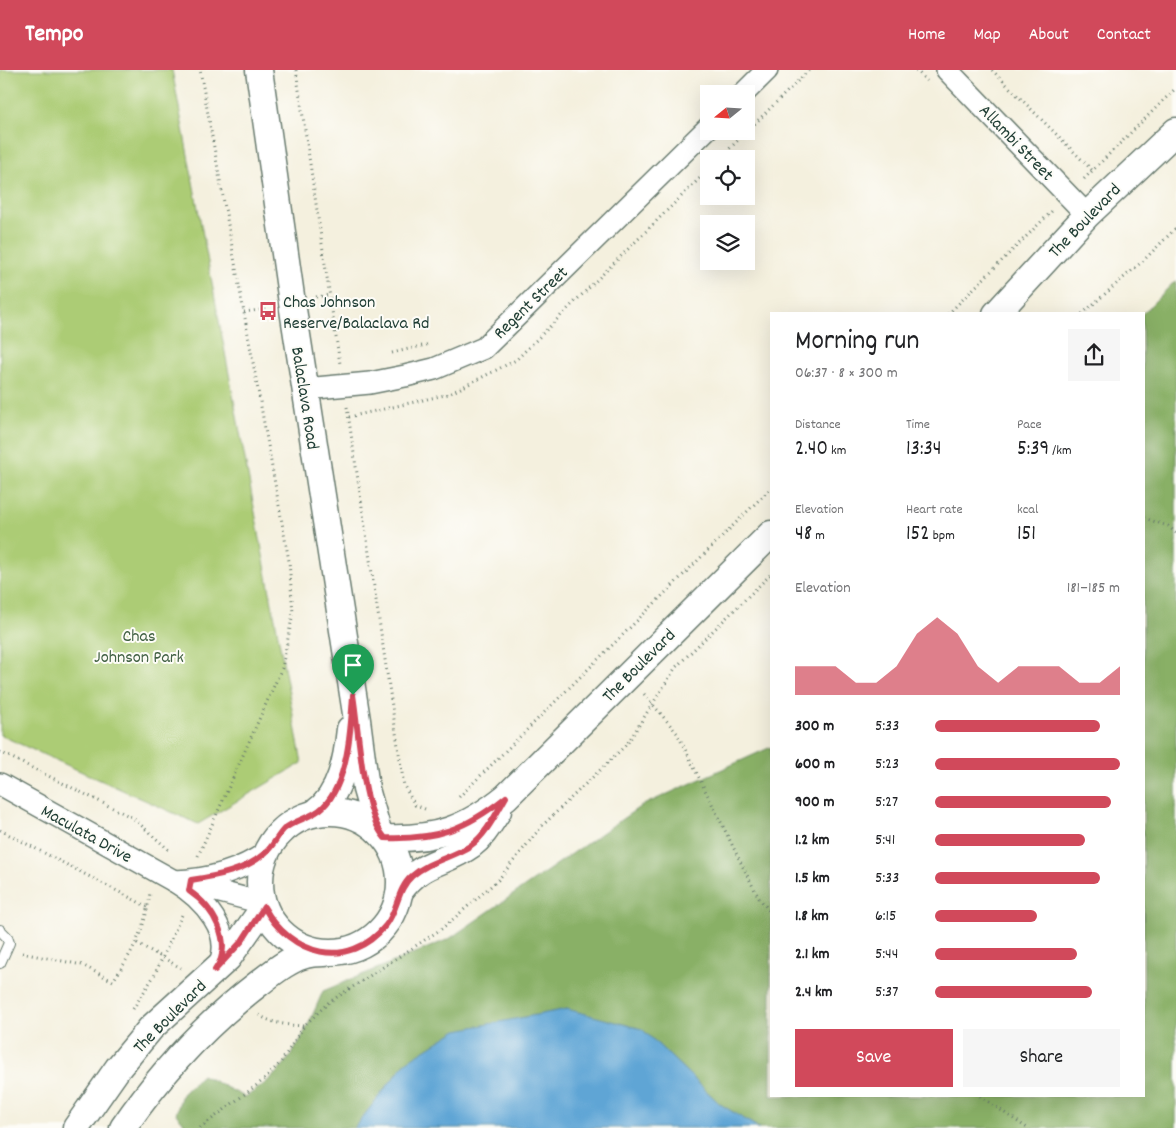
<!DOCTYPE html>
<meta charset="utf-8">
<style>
body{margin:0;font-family:Dekko,sans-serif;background:#f6f6f6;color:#202124;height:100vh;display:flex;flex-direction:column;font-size:19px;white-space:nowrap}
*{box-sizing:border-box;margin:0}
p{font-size:16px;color:#757577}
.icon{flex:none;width:28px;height:28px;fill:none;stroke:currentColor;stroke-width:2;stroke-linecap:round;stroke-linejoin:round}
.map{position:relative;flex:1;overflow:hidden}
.drawer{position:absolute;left:770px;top:242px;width:375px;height:785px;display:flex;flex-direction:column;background:#fff;border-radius:0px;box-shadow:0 5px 20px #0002}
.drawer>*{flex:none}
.needle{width:32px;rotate:252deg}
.fabs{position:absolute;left:700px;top:15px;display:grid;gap:10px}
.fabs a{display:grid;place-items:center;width:55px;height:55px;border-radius:0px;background:#fff;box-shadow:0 5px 20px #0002;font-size:25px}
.pin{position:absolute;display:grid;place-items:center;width:42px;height:42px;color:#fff;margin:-51px -21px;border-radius:50% 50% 50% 0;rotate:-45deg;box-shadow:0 0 5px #0007}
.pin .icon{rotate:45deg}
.round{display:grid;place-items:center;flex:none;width:52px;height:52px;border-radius:0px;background:#f6f6f6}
.summary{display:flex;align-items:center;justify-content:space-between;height:85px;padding:0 25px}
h1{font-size:28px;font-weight:600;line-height:38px}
.metrics{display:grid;grid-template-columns:repeat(3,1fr);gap:8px;height:85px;padding:5px 25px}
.metrics div{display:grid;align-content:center}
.metrics b{font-size:21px;font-weight:600}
.metrics small{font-size:14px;font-weight:400}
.metrics p{font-size:14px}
.chart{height:140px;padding:10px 25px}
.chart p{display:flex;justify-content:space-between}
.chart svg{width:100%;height:90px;margin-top:5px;fill:#d1495b;opacity:.7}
.primary-button{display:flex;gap:10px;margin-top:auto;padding:10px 25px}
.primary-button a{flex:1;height:58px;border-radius:0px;background:#d1495b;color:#fff;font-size:20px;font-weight:600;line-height:58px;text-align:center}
.primary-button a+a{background:#f6f6f6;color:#202124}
ul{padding:0 25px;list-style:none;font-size:16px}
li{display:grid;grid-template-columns:80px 60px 1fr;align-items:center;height:38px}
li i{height:12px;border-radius:6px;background:#d1495b}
header{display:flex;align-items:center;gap:30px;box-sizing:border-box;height:70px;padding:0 25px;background:#d1495b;color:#fff}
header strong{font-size:24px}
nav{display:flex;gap:28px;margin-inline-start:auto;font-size:18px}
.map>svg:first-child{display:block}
.green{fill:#accc74;stroke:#668454}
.forest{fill:#89b066;stroke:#54764d}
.water{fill:#5fa5d5;stroke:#3f7184}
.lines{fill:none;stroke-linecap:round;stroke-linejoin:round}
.service-casing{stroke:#6a7c70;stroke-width:12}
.minor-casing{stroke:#6a7c70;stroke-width:24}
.tertiary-casing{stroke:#6a7c70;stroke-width:29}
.path{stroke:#6a7c70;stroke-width:3;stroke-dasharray:1 4;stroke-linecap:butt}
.service{stroke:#fff;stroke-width:10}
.minor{stroke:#fff;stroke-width:21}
.tertiary{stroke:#fff;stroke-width:26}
.route-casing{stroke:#fff;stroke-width:10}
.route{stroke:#d1495b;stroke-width:6}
.labels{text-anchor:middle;stroke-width:4;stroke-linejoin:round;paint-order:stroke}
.street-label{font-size:18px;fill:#1f3d34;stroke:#fdfcf7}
.poi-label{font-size:18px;fill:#1f3d34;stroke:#fdfcf7;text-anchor:start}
.park-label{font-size:18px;fill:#426144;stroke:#fdfcf7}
</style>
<header>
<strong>Tempo</strong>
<nav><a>Home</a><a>Map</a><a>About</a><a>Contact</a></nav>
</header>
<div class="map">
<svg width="1176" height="1058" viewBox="0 0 1176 1058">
<rect width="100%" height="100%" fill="#fdfcf7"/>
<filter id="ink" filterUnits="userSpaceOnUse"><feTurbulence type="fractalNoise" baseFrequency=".02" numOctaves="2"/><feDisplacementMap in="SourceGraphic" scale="10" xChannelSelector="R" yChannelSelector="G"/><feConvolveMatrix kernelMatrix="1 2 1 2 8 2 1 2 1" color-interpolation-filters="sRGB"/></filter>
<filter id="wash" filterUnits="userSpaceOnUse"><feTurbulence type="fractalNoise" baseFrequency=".0096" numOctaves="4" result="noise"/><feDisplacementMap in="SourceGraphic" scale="20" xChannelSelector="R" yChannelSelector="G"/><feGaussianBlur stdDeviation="1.12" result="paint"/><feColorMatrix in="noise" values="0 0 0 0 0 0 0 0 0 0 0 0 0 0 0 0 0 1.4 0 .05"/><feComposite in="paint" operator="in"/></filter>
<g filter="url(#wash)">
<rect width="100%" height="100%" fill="#f4f0de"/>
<path class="green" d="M0,0h172l130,693 -104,61 -198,-89z"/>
<path class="forest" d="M1176,210v848h-417l-39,-24 -78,-75 -235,32 -53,67h-166l-12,-14 6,-20 20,-19 43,22c46,-27 58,-60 78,-106l126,-52 192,-133 130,-59v349h373l-2,-782z"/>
<path class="water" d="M567,939l75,20 78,75 39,24h-405l53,-67 50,-31z"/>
</g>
<g filter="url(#ink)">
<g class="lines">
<g class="service-casing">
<path id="service" d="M0,860l7,7 2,6 -9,20"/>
</g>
<g class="minor-casing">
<g id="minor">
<path d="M947,0l140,145"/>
<path d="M743,24l24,-24"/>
<path d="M305,319l65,-6 35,-7 29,-7 50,-21 225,-221"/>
<path d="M0,714l174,97c27,16 64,53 43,87"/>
<path d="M174,811c34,-1 65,-9 93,-29"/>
<path d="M189,814l74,19"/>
</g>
</g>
<g class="tertiary-casing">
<g id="tertiary">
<path d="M259,0l33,233 65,417 9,69 12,42"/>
<path d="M996,244l91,-99 89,-84"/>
<circle cx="330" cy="812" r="70"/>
<path d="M315,743c26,-18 32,-55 35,-84"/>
<path d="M385,768c51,2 81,-9 121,-41l265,-263"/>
<path d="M400,821c22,-31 43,-26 71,-46 12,-9 19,-22 27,-34"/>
<path d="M76,1058l42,-60 33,-40 77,-70 36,-51"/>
<path d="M123,1058c37,-54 83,-104 135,-144 13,-10 28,-23 44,-28 8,-3 15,-3 23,-3"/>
</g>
</g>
<g class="path">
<path d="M296,0l44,294"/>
<path d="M916,0l11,11"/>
<path d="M992,0l101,101"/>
<path d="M712,24l11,-10"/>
<path d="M700,36l9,-9"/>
<path d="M719,89l90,-89"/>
<path d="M1084,109l92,-91"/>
<path d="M316,227l14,-2"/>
<path d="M244,242l24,-3"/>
<path d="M948,244l105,-104"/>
<path d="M1082,244l62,-54 32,-32"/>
<path d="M392,283l38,-9"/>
<path d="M347,337l57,379 11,19 10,4"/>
<path d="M349,347l100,-23 67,-34 193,-191"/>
<path d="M1144,448l24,8 8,7"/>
<path d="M644,624l33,39 70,142 12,23 12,15"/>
<path d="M0,682l133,66 36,32"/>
<path d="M459,727l312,-309"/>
<path d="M0,760l148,77"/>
<path d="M198,786l84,-188 11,-55 -4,-52 -89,-491"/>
<path d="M137,873l44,25"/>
<path d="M22,883l60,12 31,16c20,-30 32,-51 37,-88"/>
<path d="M133,939l21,-33 28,-61"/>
<path d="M259,945c14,9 28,10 45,11l24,-23 115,-75 55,-48 44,-54 85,-82 49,-77 95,-93"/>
<path d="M980,1026l47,32"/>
<path d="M200,1058l65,-49 16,-17 23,-36"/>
</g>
<use href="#service" class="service"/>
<use href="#minor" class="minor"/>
<use href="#tertiary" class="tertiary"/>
</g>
</g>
<g class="lines" filter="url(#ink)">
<g class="route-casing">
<path id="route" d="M353,625c6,36 9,117 32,143 51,2 81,-9 121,-41 -10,17 -20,38 -36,49 -19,12 -41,15 -58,30 -15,13 -14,34 -26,49 -38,47 -96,30 -122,-18l-22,34 -27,29c20,-27 -2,-63 -26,-79l2,-11c26,-4 54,-9 74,-27 8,-6 12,-17 19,-24 12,-10 28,-11 39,-22 25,-24 28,-79 30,-112z"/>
</g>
<use href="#route" class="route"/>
</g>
<defs>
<g id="bus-bare" transform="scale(1.5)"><path d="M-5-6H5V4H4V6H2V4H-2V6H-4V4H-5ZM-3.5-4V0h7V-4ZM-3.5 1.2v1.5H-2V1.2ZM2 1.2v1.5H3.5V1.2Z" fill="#d1495b" stroke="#fdfcf7" stroke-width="2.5" paint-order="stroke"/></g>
</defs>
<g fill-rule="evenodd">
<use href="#bus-bare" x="268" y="241"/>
</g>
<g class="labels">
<g class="street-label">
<text transform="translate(1017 72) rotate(46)" y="6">Allambi Street</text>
<text transform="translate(1084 150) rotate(-46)" y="6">The Boulevard</text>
<text transform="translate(530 232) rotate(-44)" y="6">Regent Street</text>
<text transform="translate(306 328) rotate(81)" y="6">Balaclava Road</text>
<text transform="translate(638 595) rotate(-45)" y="6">The Boulevard</text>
<text transform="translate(87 763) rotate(29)" y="6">Maculata Drive</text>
<text transform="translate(169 946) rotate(-45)" y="6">The Boulevard</text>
</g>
<g class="poi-label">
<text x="283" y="237">Chas Johnson<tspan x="283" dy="21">Reserve/Balaclava Rd</tspan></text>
</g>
<g class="park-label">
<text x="139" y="571">Chas<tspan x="139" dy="21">Johnson Park</tspan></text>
</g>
</g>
</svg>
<div class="fabs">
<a><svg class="needle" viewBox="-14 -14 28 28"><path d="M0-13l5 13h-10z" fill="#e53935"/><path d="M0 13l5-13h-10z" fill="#757577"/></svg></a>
<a><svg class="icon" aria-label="locate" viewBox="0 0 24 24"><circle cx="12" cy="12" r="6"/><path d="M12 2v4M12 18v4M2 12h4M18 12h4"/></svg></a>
<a><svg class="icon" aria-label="layers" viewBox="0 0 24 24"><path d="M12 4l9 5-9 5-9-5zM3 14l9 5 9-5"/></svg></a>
</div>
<div class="pin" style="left:353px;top:625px;background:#1e9e55"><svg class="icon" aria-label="arrive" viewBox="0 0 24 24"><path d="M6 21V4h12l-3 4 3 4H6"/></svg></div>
<section class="drawer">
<div class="summary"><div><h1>Morning run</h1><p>06:37 · 8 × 300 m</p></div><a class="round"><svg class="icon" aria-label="share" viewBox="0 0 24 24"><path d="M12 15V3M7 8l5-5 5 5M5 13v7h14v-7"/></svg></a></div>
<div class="metrics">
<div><p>Distance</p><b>2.40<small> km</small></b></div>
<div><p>Time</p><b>13:34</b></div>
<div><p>Pace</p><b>5:39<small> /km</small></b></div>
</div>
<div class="metrics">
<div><p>Elevation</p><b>48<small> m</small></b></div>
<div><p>Heart rate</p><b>152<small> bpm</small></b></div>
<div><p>kcal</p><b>151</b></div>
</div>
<div class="chart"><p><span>Elevation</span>181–185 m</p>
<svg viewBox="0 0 160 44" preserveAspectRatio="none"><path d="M0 44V30L10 30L20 30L30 38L40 38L50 30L60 14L70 6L80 14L90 30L100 38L110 30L120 30L130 30L140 38L150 38L160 30V44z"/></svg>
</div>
<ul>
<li><b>300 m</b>5:33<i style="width:89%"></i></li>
<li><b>600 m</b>5:23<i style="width:100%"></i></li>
<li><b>900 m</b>5:27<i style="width:95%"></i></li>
<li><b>1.2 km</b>5:41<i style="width:81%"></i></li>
<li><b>1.5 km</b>5:33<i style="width:89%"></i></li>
<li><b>1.8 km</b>6:15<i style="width:55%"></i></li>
<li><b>2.1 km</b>5:44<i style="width:77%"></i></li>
<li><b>2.4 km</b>5:37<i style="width:85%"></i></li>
</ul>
<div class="primary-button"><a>Save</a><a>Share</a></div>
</section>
</div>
